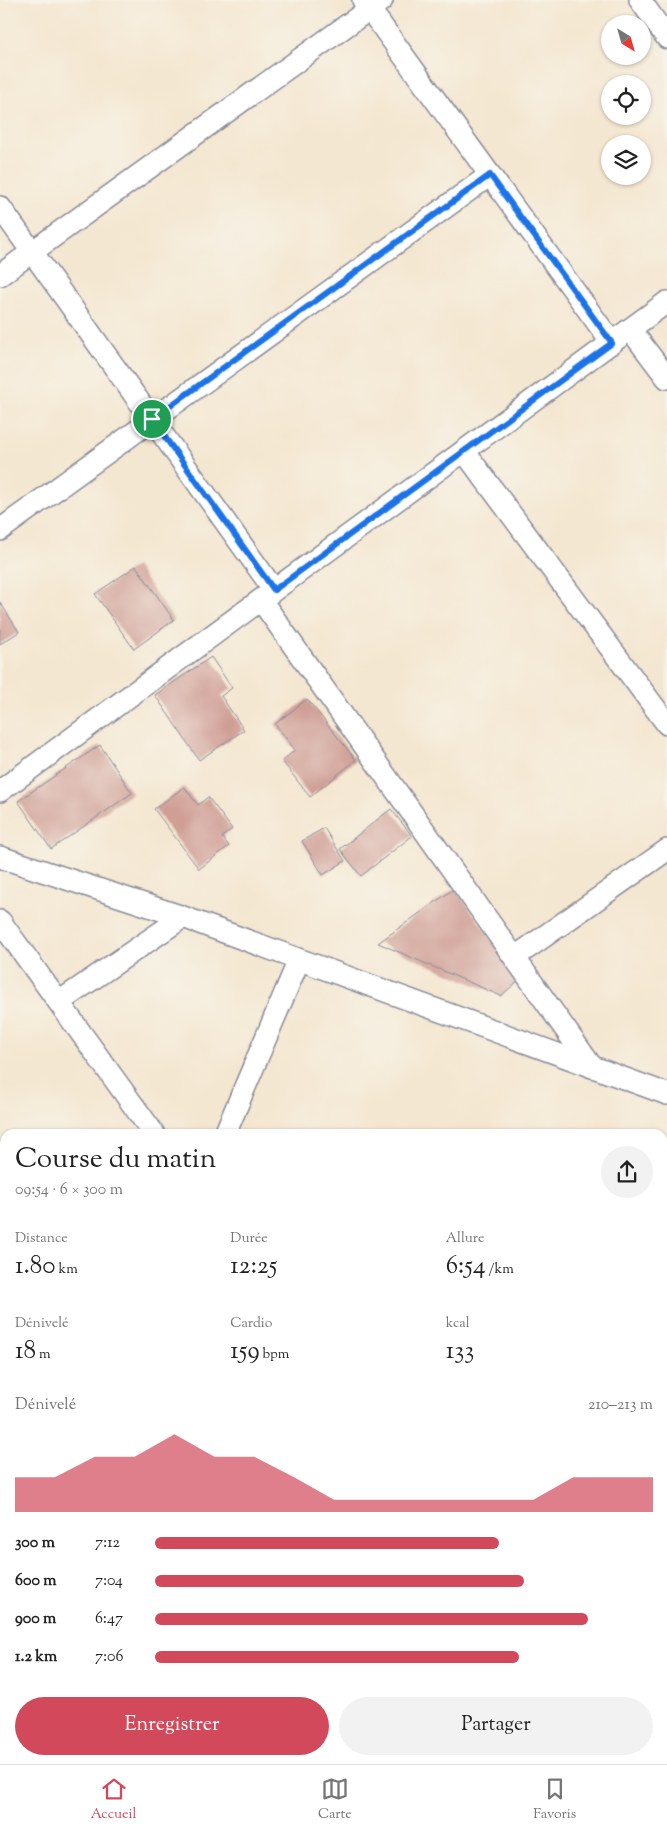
<!DOCTYPE html>
<html lang="fr">
<meta charset="utf-8">
<style>
body{margin:0;font-family:"Sorts Mill Goudy",serif;background:#f2f2f2;color:#222;height:100vh;display:flex;flex-direction:column;font-size:19px;white-space:nowrap}
*{box-sizing:border-box;margin:0}
p{font-size:16px;color:#767676}
.icon{flex:none;width:28px;height:28px;fill:none;stroke:currentColor;stroke-width:2;stroke-linecap:round;stroke-linejoin:round}
.map{position:relative;flex:1;overflow:hidden}
.sheet{position:absolute;left:0px;top:1129px;width:668px;height:636px;display:flex;flex-direction:column;background:#fff;border-radius:15px 15px 0 0;box-shadow:0 1px 4px #0004}
.sheet>*{flex:none}
.needle{width:32px;rotate:143deg}
.buttons{position:absolute;left:601px;top:15px;display:grid;gap:10px}
.buttons a{display:grid;place-items:center;width:50px;height:50px;border-radius:50%;background:#fff;box-shadow:0 1px 4px #0004;font-size:25px}
.pin{position:absolute;display:grid;place-items:center;width:42px;height:42px;color:#fff;margin:-21px;border:2px solid #fff;border-radius:50%;box-shadow:0 1px 5px #0007}
.round{display:grid;place-items:center;flex:none;width:52px;height:52px;border-radius:26px;background:#f2f2f2}
.summary{display:flex;align-items:center;justify-content:space-between;height:85px;padding:0 15px}
h1{font-size:28px;font-weight:600;line-height:38px}
.stats{display:grid;grid-template-columns:repeat(3,1fr);gap:8px;height:85px;padding:5px 15px}
.stats div{display:grid;align-content:center}
.stats b{font-size:25px;font-weight:600}
.stats small{font-size:14px;font-weight:400}
.stats p{font-size:14px}
.chart{height:140px;padding:10px 15px}
.chart p{display:flex;justify-content:space-between}
.chart svg{width:100%;height:90px;margin-top:5px;fill:#d1495b;opacity:.7}
.cta{display:flex;gap:10px;margin-top:auto;padding:10px 15px}
.cta a{flex:1;height:58px;border-radius:30px;background:#d1495b;color:#fff;font-size:20px;font-weight:600;line-height:58px;text-align:center}
.cta a+a{background:#f2f2f2;color:#222}
ul{padding:0 15px;list-style:none;font-size:16px}
li{display:grid;grid-template-columns:80px 60px 1fr;align-items:center;height:38px}
li i{height:12px;border-radius:6px;background:#d1495b}
.tab-bar{display:flex;justify-content:space-around;align-items:center;height:70px;border-top:1px solid #e0e0e0;background:#fff;font-size:14px;color:#767676}
.tab-bar a{display:grid;justify-items:center;gap:2px}
.tab-bar .current{color:#d1495b}
.map>svg:first-child{display:block}
.building{fill:#cf9e95}
.lines{fill:none;stroke-linecap:round;stroke-linejoin:round}
.street-casing{stroke:#888b98;stroke-width:24}
.street{stroke:#fff;stroke-width:21}
.route-casing{stroke:#fff;stroke-width:10}
.route{stroke:#1a73e8;stroke-width:6}
</style>
<div class="map">
<svg width="667" height="1764" viewBox="0 0 667 1764">
<rect width="100%" height="100%" fill="#f7f3e8"/>
<filter id="ink" filterUnits="userSpaceOnUse"><feTurbulence type="fractalNoise" baseFrequency=".02" numOctaves="2"/><feDisplacementMap in="SourceGraphic" scale="10" xChannelSelector="R" yChannelSelector="G"/><feConvolveMatrix kernelMatrix="1 2 1 2 8 2 1 2 1" color-interpolation-filters="sRGB"/></filter>
<filter id="wash" filterUnits="userSpaceOnUse"><feTurbulence type="fractalNoise" baseFrequency=".0096" numOctaves="4" result="noise"/><feDisplacementMap in="SourceGraphic" scale="20" xChannelSelector="R" yChannelSelector="G"/><feGaussianBlur stdDeviation="1.12" result="paint"/><feColorMatrix in="noise" values="0 0 0 0 0 0 0 0 0 0 0 0 0 0 0 0 0 1.4 0 .05"/><feComposite in="paint" operator="in"/></filter>
<g filter="url(#wash)">
<rect width="100%" height="100%" fill="#f4e7d1"/>
<g id="blocks">
<g class="building">
<path d="M136,566l38,54 -40,29 -39,-55z"/>
<path d="M0,602l19,30 -19,12z"/>
<path d="M211,657l21,31 -11,8 23,34 -45,30 -44,-65z"/>
<path d="M307,699l49,61 -46,37 -28,-36 13,-11 -20,-26z"/>
<path d="M100,745l32,48 -81,56 -33,-48z"/>
<path d="M184,787l14,18 10,-8 24,32 -10,8 7,9 -30,23 -45,-60z"/>
<path d="M391,809l21,27 -51,40 -21,-27z"/>
<path d="M324,828l21,33 -22,14 -21,-34z"/>
<path d="M455,888l65,91 -19,17 -123,-53z"/>
</g>
</g>
</g>
<g filter="url(#ink)">
<use href="#blocks" fill-opacity="0" stroke="#888b98" stroke-width="1"/>
<g class="lines">
<g class="street-casing">
<g id="street">
<path d="M363,0l249,343"/>
<path d="M640,0l27,38"/>
<path d="M0,207l274,383"/>
<path d="M0,275l382,-275"/>
<path d="M630,329l37,49"/>
<path d="M464,451l203,273"/>
<path d="M0,530l490,-355"/>
<path d="M261,600l331,467"/>
<path d="M0,791l667,-489"/>
<path d="M0,857l183,60 484,177"/>
<path d="M0,921l154,213"/>
<path d="M515,957l152,-107"/>
<path d="M59,1002l124,-85"/>
<path d="M225,1134l74,-174"/>
<path d="M662,1175l5,-13"/>
<path d="M662,1728l5,4"/>
</g>
</g>
<use href="#street" class="street"/>
</g>
</g>
<g class="lines" filter="url(#ink)">
<g class="route-casing">
<path id="route" d="M490,175l122,168 -338,247 -122,-171z"/>
</g>
<use href="#route" class="route"/>
</g>
</svg>
<div class="buttons">
<a><svg class="needle" viewBox="-14 -14 28 28"><path d="M0-13l5 13h-10z" fill="#e53935"/><path d="M0 13l5-13h-10z" fill="#767676"/></svg></a>
<a><svg class="icon" aria-label="locate" viewBox="0 0 24 24"><circle cx="12" cy="12" r="6"/><path d="M12 2v4M12 18v4M2 12h4M18 12h4"/></svg></a>
<a><svg class="icon" aria-label="layers" viewBox="0 0 24 24"><path d="M12 4l9 5-9 5-9-5zM3 14l9 5 9-5"/></svg></a>
</div>
<div class="pin" style="left:152px;top:419px;background:#1e9e55"><svg class="icon" aria-label="arrive" viewBox="0 0 24 24"><path d="M6 21V4h12l-3 4 3 4H6"/></svg></div>
<section class="sheet">
<div class="summary"><div><h1>Course du matin</h1><p>09:54 · 6 × 300 m</p></div><a class="round"><svg class="icon" aria-label="share" viewBox="0 0 24 24"><path d="M12 15V3M7 8l5-5 5 5M5 13v7h14v-7"/></svg></a></div>
<div class="stats">
<div><p>Distance</p><b>1.80<small> km</small></b></div>
<div><p>Durée</p><b>12:25</b></div>
<div><p>Allure</p><b>6:54<small> /km</small></b></div>
</div>
<div class="stats">
<div><p>Dénivelé</p><b>18<small> m</small></b></div>
<div><p>Cardio</p><b>159<small> bpm</small></b></div>
<div><p>kcal</p><b>133</b></div>
</div>
<div class="chart"><p><span>Dénivelé</span>210–213 m</p>
<svg viewBox="0 0 160 44" preserveAspectRatio="none"><path d="M0 44V27L10 27L20 17L30 17L40 6L50 17L60 17L70 27L80 38L90 38L100 38L110 38L120 38L130 38L140 27L150 27L160 27V44z"/></svg>
</div>
<ul>
<li><b>300 m</b>7:12<i style="width:69%"></i></li>
<li><b>600 m</b>7:04<i style="width:74%"></i></li>
<li><b>900 m</b>6:47<i style="width:87%"></i></li>
<li><b>1.2 km</b>7:06<i style="width:73%"></i></li>
</ul>
<div class="cta"><a>Enregistrer</a><a>Partager</a></div>
</section>
</div>
<nav class="tab-bar">
<a class="current"><svg class="icon" aria-label="home" viewBox="0 0 24 24"><path d="M3 11l9-7 9 7M6 9v11h12V9"/></svg>Accueil</a>
<a><svg class="icon" aria-label="map" viewBox="0 0 24 24"><path d="M3 6l6-2 6 2 6-2v14l-6 2-6-2-6 2zM9 4v14M15 6v14"/></svg>Carte</a>
<a><svg class="icon" aria-label="saved" viewBox="0 0 24 24"><path d="M7 4h10v16l-5-4-5 4z"/></svg>Favoris</a>
</nav>
